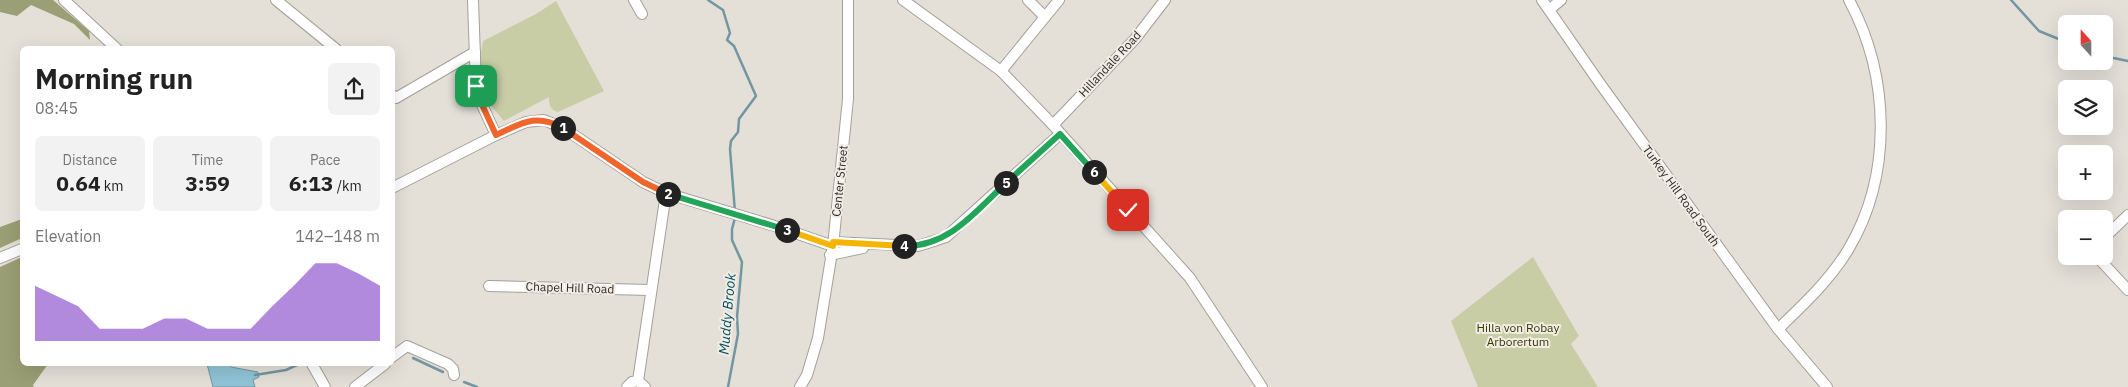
<!DOCTYPE html>
<meta charset="utf-8">
<style>
body{margin:0;font-family:"IBM Plex Sans",sans-serif;background:#f2f2f2;color:#222;height:100vh;display:flex;flex-direction:column;font-size:19px;white-space:nowrap}
*{box-sizing:border-box;margin:0}
p{font-size:16px;color:#767676}
.icon{flex:none;width:28px;height:28px;fill:none;stroke:currentColor;stroke-width:2;stroke-linecap:round;stroke-linejoin:round}
.map{position:relative;flex:1;overflow:hidden}
.sheet{position:absolute;left:20px;top:46px;width:375px;height:320px;display:flex;flex-direction:column;background:#fff;border-radius:8px;box-shadow:0 5px 20px #0002}
.sheet>*{flex:none}
.needle{width:32px;rotate:339deg}
.controls{position:absolute;left:2058px;top:15px;display:grid;gap:10px}
.controls a{display:grid;place-items:center;width:55px;height:55px;border-radius:8px;background:#fff;box-shadow:0 5px 20px #0002;font-size:25px}
.pin{position:absolute;display:grid;place-items:center;width:42px;height:42px;color:#fff;margin:-21px;border-radius:10px;box-shadow:0 2px 8px #0006}
.km{position:absolute;width:25px;height:25px;margin:-12px;border-radius:50%;background:#222;color:#fff;font-size:14px;line-height:25px;text-align:center}
.round{display:grid;place-items:center;flex:none;width:52px;height:52px;border-radius:8px;background:#f2f2f2}
.overview{display:flex;align-items:center;justify-content:space-between;height:85px;padding:0 15px}
h1{font-size:28px;font-weight:800;line-height:38px}
.figures{display:grid;grid-template-columns:repeat(3,1fr);gap:8px;height:85px;padding:5px 15px}
.figures div{display:grid;align-content:center;border-radius:8px;background:#f2f2f2;text-align:center}
.figures b{font-size:21px;font-weight:800}
.figures small{font-size:14px;font-weight:400}
.figures p{font-size:14px}
.chart{height:140px;padding:10px 15px}
.chart p{display:flex;justify-content:space-between}
.chart svg{width:100%;height:90px;margin-top:5px;fill:#9159d1;opacity:.7}
.map>svg:first-child{display:block}
.green{fill:#c8cda6}
.forest{fill:#9b9f75}
.water{fill:#90c4d6;stroke:#7296a2}
.lines{fill:none;stroke-linecap:round;stroke-linejoin:round}
.stream{stroke:#7296a2;stroke-width:2.5}
.minor-casing{stroke:#a4a099;stroke-width:12}
.minor{stroke:#fff;stroke-width:10}
.split-1-casing{stroke:#fff;stroke-width:10}
.split-2-casing{stroke:#fff;stroke-width:10}
.split-3-casing{stroke:#fff;stroke-width:10}
.split-4-casing{stroke:#fff;stroke-width:10}
.split-5-casing{stroke:#fff;stroke-width:10}
.split-6-casing{stroke:#fff;stroke-width:10}
.split-7-casing{stroke:#fff;stroke-width:10}
.split-1{stroke:#f0652b;stroke-width:6}
.split-2{stroke:#f0652b;stroke-width:6}
.split-3{stroke:#22a559;stroke-width:6}
.split-4{stroke:#f5b400;stroke-width:6}
.split-5{stroke:#22a559;stroke-width:6}
.split-6{stroke:#22a559;stroke-width:6}
.split-7{stroke:#f5b400;stroke-width:6}
.labels{text-anchor:middle;stroke-width:4;stroke-linejoin:round;paint-order:stroke}
.street-label{font-size:12px;fill:#2d2c29;stroke:#f1ede5}
.park-label{font-size:12px;fill:#353801;stroke:#f1ede5}
.water-label{font-size:14px;font-style:italic;fill:#004d5f;stroke:#f1ede5}
</style>
<div class="map">
<svg width="2128" height="387" viewBox="0 0 2128 387">
<rect width="100%" height="100%" fill="#e4e0d8"/>
<g class="green">
<path d="M556,1l48,90 -46,21c-8,-2 -9,-7 -9,-15l-45,24 -22,-26 -2,-34 3,-20 53,-27z"/>
<path d="M1533,257l46,79 -8,8 27,43h-120l-27,-66z"/>
</g>
<g class="forest">
<path d="M0,0h53l36,31 1,9 -16,-16 -43,-19 -14,11 -17,-4z"/>
<path d="M22,219v19l-22,10v-21z"/>
<path d="M22,257v107h26l-15,21 1,2h-34v-120z"/>
</g>
<path class="water" d="M207,364h22l2,3 27,5 1,5 -6,3 2,7h-42z"/>
<g class="lines">
<g class="stream">
<path d="M708,0l15,10 7,23 -3,7 7,6 22,50 -17,23 -1,13 -7,9 -1,8 5,63"/>
<path d="M2011,0l28,31 27,11"/>
<path d="M2104,56l24,5"/>
<path d="M413,358l30,14"/>
<path d="M255,375l31,-5 11,-5"/>
<path d="M464,382l13,5"/>
<path d="M728,387l10,-53 -1,-17 5,-55 -10,-22v-11l3,-11"/>
</g>
<g class="minor-casing">
<g id="minor">
<path d="M64,0l53,49"/>
<path d="M276,0l60,49"/>
<path d="M473,0l3,87 2,9 18,39"/>
<path d="M634,0l8,14"/>
<path d="M903,0l98,71 52,54 137,153 72,109"/>
<path d="M1028,0l17,17 14,-17"/>
<path d="M1542,0l59,85 177,244 49,58"/>
<path d="M1550,9l11,-9"/>
<path d="M1001,71l44,-54"/>
<path d="M392,95l4,3 79,-46"/>
<path d="M1053,125l82,-86 30,-39"/>
<path d="M392,188l104,-53 30,-13 18,-2 21,9 78,53 23,11 112,34 55,19"/>
<path d="M2104,238l24,-23"/>
<path d="M833,242l85,4 28,-9 114,-103"/>
<path d="M830,255l33,-7"/>
<path d="M2099,256l2,5 27,29"/>
<path d="M0,258l22,-9"/>
<path d="M489,286l161,4"/>
<path d="M1778,329c25,-24 51,-48 70,-79 45,-75 42,-174 1,-250"/>
<path d="M392,357l15,-11 41,18 5,5 1,6"/>
<path d="M312,364l13,23"/>
<path d="M638,381l28,-188"/>
<path d="M355,387l30,-23"/>
<path d="M627,387l5,-5 6,-1 7,6"/>
<path d="M800,387l7,-12 11,-37 15,-92 15,-147v-99"/>
</g>
</g>
<use href="#minor" class="minor"/>
</g>
<g class="lines">
<g class="split-1-casing">
<path id="split-1" d="M476,86l2,10 18,39c26,-12 40,-22 67,-7"/>
</g>
<g class="split-2-casing">
<path id="split-2" d="M563,128l80,54 25,12"/>
</g>
<g class="split-3-casing">
<path id="split-3" d="M668,194l119,36"/>
</g>
<g class="split-4-casing">
<path id="split-4" d="M787,230l46,16v-4l71,4"/>
</g>
<g class="split-5-casing">
<path id="split-5" d="M904,246c45,1 72,-35 102,-63"/>
</g>
<g class="split-6-casing">
<path id="split-6" d="M1006,183l54,-49 34,38"/>
</g>
<g class="split-7-casing">
<path id="split-7" d="M1094,172l34,38"/>
</g>
<use href="#split-1" class="split-1"/>
<use href="#split-2" class="split-2"/>
<use href="#split-3" class="split-3"/>
<use href="#split-4" class="split-4"/>
<use href="#split-5" class="split-5"/>
<use href="#split-6" class="split-6"/>
<use href="#split-7" class="split-7"/>
</g>
<g class="labels">
<g class="street-label">
<text transform="translate(1110 64) rotate(-47)" y="4">Hillandale Road</text>
<text transform="translate(840 181) rotate(-84)" y="4">Center Street</text>
<text transform="translate(1681 196) rotate(54)" y="4">Turkey Hill Road South</text>
<text transform="translate(570 288) rotate(2)" y="4">Chapel Hill Road</text>
</g>
<g class="park-label">
<text x="1518" y="332">Hilla von Robay<tspan x="1518" dy="14">Arborertum</tspan></text>
</g>
<g class="water-label">
<text transform="translate(727 314) rotate(-85)" y="5">Muddy Brook</text>
</g>
</g>
</svg>
<div class="controls">
<a><svg class="needle" viewBox="-14 -14 28 28"><path d="M0-13l5 13h-10z" fill="#e53935"/><path d="M0 13l5-13h-10z" fill="#767676"/></svg></a>
<a><svg class="icon" aria-label="layers" viewBox="0 0 24 24"><path d="M12 4l9 5-9 5-9-5zM3 14l9 5 9-5"/></svg></a>
<a>+</a>
<a>−</a>
</div>
<div class="pin" style="left:476px;top:86px;background:#1e9e55"><svg class="icon" aria-label="arrive" viewBox="0 0 24 24"><path d="M6 21V4h12l-3 4 3 4H6"/></svg></div>
<div class="pin" style="left:1128px;top:210px;background:#d93025"><svg class="icon" aria-label="check" viewBox="0 0 24 24"><path d="M5 12l5 5 9-10"/></svg></div>
<b class="km" style="left:563px;top:128px">1</b>
<b class="km" style="left:668px;top:194px">2</b>
<b class="km" style="left:787px;top:230px">3</b>
<b class="km" style="left:904px;top:246px">4</b>
<b class="km" style="left:1006px;top:183px">5</b>
<b class="km" style="left:1094px;top:172px">6</b>
<section class="sheet">
<div class="overview"><div><h1>Morning run</h1><p>08:45</p></div><a class="round"><svg class="icon" aria-label="share" viewBox="0 0 24 24"><path d="M12 15V3M7 8l5-5 5 5M5 13v7h14v-7"/></svg></a></div>
<div class="figures">
<div><p>Distance</p><b>0.64<small> km</small></b></div>
<div><p>Time</p><b>3:59</b></div>
<div><p>Pace</p><b>6:13<small> /km</small></b></div>
</div>
<div class="chart"><p><span>Elevation</span>142–148 m</p>
<svg viewBox="0 0 160 44" preserveAspectRatio="none"><path d="M0 44V17L10 22L20 27L30 38L40 38L50 38L60 33L70 33L80 38L90 38L100 38L110 27L120 17L130 6L140 6L150 11L160 17V44z"/></svg>
</div>
</section>
</div>
